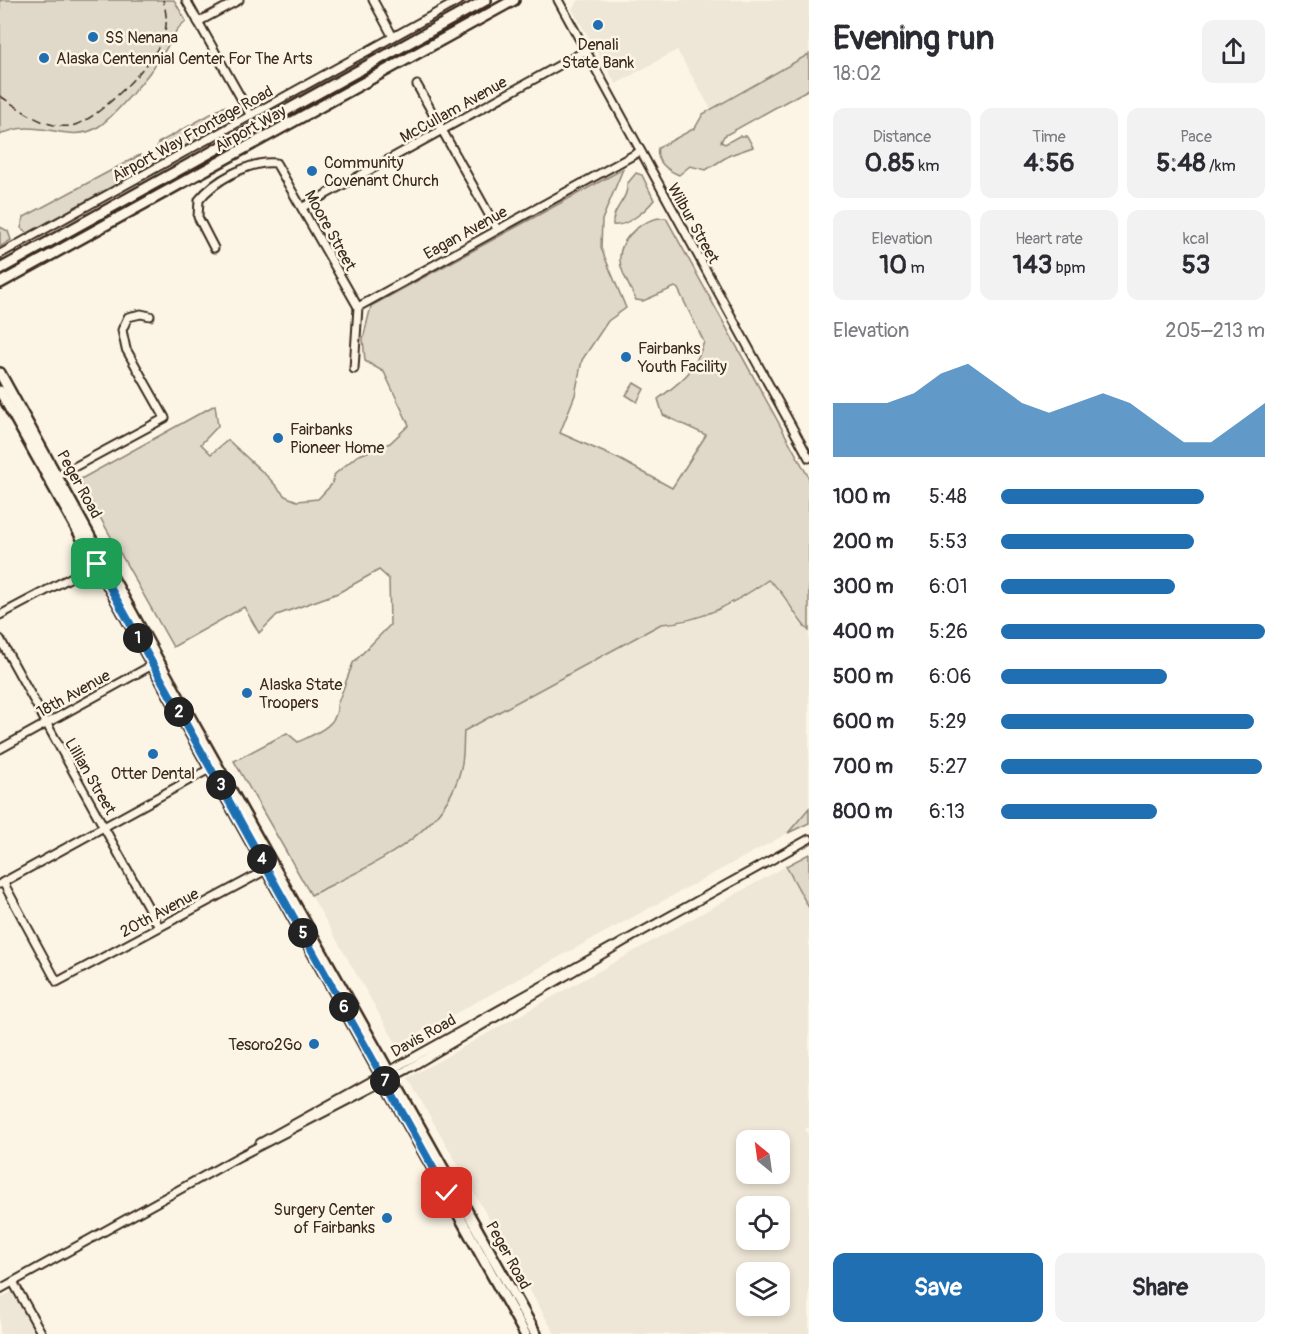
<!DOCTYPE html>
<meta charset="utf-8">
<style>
body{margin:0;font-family:Pangolin,sans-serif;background:#f2f2f3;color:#2b2b33;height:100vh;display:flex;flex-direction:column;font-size:22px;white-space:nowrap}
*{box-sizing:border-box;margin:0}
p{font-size:20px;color:#7c7c81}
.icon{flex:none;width:33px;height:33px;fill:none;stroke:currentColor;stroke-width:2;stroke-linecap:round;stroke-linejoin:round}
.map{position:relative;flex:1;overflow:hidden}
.side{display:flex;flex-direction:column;background:#fff;width:480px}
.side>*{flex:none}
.needle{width:39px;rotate:331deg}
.fabs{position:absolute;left:736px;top:1130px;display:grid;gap:12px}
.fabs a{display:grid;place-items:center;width:54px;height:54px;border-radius:12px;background:#fff;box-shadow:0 3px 9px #0003;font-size:30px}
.pin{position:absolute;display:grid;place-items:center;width:51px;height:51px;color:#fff;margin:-26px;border-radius:12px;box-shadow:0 3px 9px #0006}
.km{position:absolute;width:30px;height:30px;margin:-15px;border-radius:50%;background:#222;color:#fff;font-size:16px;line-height:30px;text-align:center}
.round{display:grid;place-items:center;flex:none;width:63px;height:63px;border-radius:12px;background:#f2f2f3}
.summary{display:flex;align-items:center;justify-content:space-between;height:102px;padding:0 24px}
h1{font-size:33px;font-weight:700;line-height:45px}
.metrics{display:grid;grid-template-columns:repeat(3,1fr);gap:9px;height:102px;padding:6px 24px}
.metrics div{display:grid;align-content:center;border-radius:12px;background:#f2f2f3;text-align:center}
.metrics b{font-size:26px;font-weight:700}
.metrics small{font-size:16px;font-weight:400}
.metrics p{font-size:16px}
.chart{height:168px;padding:12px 24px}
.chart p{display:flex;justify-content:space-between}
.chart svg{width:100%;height:108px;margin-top:6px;fill:#1f6fb2;opacity:.7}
.primary-button{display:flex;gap:12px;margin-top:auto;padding:12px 24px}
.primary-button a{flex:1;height:69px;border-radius:12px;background:#1f6fb2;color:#fff;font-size:24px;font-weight:700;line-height:69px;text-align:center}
.primary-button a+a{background:#f2f2f3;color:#2b2b33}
ul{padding:0 24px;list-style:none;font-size:20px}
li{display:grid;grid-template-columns:96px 72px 1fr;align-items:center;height:45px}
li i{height:15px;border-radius:8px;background:#1f6fb2}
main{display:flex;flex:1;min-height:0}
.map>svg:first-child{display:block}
.built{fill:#eee6d6;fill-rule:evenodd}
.green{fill:#e0d8c8;stroke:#8e8173;stroke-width:1.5}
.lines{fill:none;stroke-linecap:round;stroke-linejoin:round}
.minor-casing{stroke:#3b2a1e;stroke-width:11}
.major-casing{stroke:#3b2a1e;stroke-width:14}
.minor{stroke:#fcf5e5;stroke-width:7}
.major{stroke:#fcf5e5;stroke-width:9}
.rail{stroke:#3b2a1e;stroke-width:1.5;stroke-dasharray:9 4.5;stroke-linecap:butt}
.route-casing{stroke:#fff;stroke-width:12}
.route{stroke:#1f6fb2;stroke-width:8}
.poi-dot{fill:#1f6fb2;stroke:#fcf5e5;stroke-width:2}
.labels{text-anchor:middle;stroke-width:5;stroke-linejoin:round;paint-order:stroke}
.poi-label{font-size:16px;fill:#3b2a1e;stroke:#fcf5e5;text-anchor:start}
.street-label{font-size:16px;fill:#3b2a1e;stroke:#fcf5e5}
</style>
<main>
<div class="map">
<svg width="809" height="1334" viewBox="0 0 809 1334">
<rect width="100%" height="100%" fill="#fcf5e5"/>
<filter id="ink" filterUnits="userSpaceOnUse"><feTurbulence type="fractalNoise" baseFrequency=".0167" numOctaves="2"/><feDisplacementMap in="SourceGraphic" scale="12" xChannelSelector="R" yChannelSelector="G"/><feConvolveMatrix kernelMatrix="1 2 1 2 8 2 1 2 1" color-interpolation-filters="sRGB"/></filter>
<g filter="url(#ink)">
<g class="built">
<path d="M579,0h230v53l-97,58 -35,-61 -61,34 -44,-75z"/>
<path d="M768,580l9,6 20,34 12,11v177l-21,25 -391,212 -86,-150 78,-38 39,-33 22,-27 11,-29 3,-37 197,-107 21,-1 47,-17z"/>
<path d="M786,866l23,42v219l-4,2 4,8v197h-254l-147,-256zM747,1140h33v33h-33zM747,1206h33v33h-33zM747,1272h33v33h-33z"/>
<path d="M13,1291l24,43h-37v-35z"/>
</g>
<g class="green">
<path d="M0,0h174l12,21c-13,9 -16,24 -26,37 -11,17 -45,58 -62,69 -30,19 -61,-12 -98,8z"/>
<path d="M809,54v35l-85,47 -3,6 4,2 14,-8h8l6,11 -23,8 -24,15 -16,-4 -11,9c-12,-5 -24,-14 -21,-27l37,-20 8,-14z"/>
<path d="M225,106l12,7 -7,8 -67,37 -7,-5 2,-10z"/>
<path d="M140,155l6,5v8l-118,65 -7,-5 3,-11z"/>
<path d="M623,169l-21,51 -1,28 25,60 -18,13 -26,39 -7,35 -15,38 59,26 53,29 34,-53 -43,-20 -5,-16c26,-20 35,-25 46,-57l-26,-53 -3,-2 -32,14 -7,-1c-5,-12 -15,-26 -16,-39 -2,-23 25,-45 46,-43l143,260v153c-16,-15 -23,-39 -41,-51 -33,23 -67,42 -107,44l-197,107c-1,12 0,26 -3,37 -16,69 -94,99 -150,127l-77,-134 53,-28 11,9c16,-8 41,-16 39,-37l16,-42 37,-38 -1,-46 -10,-9 -41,23 -61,22 -18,18 -15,-26 -71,40 -94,-167 136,-75 3,21 -17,18 10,10 17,-14 41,38 16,18 12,5 21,-2 13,-14 4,-11 22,-18 33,-13 19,-18 -25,-53 -19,-11 -2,-22 8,-33z"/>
<path d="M636,173l6,2 12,25c-8,10 -27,27 -41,25 -2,-16 16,-26 14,-41z"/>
<path d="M0,227l8,4 3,9 -11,7z"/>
<path d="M634,383l10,6 -7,13 -11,-7z"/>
<path d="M809,808v15l-21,10z"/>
<path d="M809,854v54l-23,-42z"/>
</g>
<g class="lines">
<g class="minor-casing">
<g id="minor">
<path d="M186,0l65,116"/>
<path d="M373,0l20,37"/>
<path d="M558,0l251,458"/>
<path d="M198,22l41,-22"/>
<path d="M417,85l80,144"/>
<path d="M303,207l282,-156"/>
<path d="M214,248l-16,-31 1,-17c15,-19 51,-40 77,-37l82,144"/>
<path d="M0,254l460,-254"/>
<path d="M354,369l4,-62 281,-155"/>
<path d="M54,478l111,-60 -39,-69 -4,-19 6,-13 13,-3 9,2"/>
<path d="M0,615l100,-53"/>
<path d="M0,639l159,288"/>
<path d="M0,749l156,-86"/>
<path d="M3,882l54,100 213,-114"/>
<path d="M0,884l213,-117"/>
<path d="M260,1143l352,-196"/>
<path d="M13,1282l29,52"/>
<path d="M0,1289l240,-133 166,-86 217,-128 186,-103"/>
</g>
</g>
<g class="major-casing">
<g id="major">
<path d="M0,269l486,-269"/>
<path d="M0,283l514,-283"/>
<path d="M0,373l159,289 377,672"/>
<path d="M0,391l525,943"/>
</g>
</g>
<use href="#minor" class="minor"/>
<use href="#major" class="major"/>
<path class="rail" d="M0,96c21,13 44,33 70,30 25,-2 83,-63 92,-86 6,-13 5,-26 1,-40"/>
</g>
</g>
<g class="lines" filter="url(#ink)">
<g class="route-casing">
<path id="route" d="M97,564l350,629"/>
</g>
<use href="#route" class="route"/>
</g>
<g class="poi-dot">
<circle cx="598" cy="25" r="6"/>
<circle cx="93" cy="37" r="6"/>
<circle cx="44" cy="58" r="6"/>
<circle cx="312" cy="171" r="6"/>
<circle cx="626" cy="357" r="6"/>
<circle cx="278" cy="438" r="6"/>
<circle cx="247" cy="693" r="6"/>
<circle cx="153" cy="754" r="6"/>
<circle cx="314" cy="1044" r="6"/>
<circle cx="387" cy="1218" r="6"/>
</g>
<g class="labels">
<g class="poi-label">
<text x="105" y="43">SS Nenana</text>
<text x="598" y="50" text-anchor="middle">Denali<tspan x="598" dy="18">State Bank</tspan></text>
<text x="56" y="64">Alaska Centennial Center For The Arts</text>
<text x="324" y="168">Community<tspan x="324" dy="18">Covenant Church</tspan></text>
<text x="638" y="354">Fairbanks<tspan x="638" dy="18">Youth Facility</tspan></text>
<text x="290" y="435">Fairbanks<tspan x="290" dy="18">Pioneer Home</tspan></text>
<text x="259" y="690">Alaska State<tspan x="259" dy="18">Troopers</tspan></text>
<text x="153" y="779" text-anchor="middle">Otter Dental</text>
<text x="302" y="1050" text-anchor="end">Tesoro2Go</text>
<text x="375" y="1215" text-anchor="end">Surgery Center<tspan x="375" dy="18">of Fairbanks</tspan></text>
</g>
<g class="street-label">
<text transform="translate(453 109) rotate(-29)" y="6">McCullam Avenue</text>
<text transform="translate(250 128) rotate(-29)" y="6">Airport Way</text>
<text transform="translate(192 133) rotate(-29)" y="6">Airport Way Frontage Road</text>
<text transform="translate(694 223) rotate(61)" y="6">Wilbur Street</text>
<text transform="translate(331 230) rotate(61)" y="6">Moore Street</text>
<text transform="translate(465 232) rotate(-29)" y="6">Eagan Avenue</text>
<text transform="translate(80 484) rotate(61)" y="6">Peger Road</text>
<text transform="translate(73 693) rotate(-29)" y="6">18th Avenue</text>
<text transform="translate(91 776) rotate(60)" y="6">Lillian Street</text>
<text transform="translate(159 912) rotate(-28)" y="6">20th Avenue</text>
<text transform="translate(423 1035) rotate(-29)" y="6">Davis Road</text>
<text transform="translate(509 1255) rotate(61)" y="6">Peger Road</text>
</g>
</g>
</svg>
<div class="fabs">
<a><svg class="needle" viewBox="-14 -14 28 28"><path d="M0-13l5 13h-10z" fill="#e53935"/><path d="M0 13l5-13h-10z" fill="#7c7c81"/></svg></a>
<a><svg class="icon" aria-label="locate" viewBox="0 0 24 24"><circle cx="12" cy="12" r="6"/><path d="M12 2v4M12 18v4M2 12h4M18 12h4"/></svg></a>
<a><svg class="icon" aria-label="layers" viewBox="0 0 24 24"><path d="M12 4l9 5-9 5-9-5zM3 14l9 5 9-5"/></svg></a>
</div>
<div class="pin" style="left:97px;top:564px;background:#1e9e55"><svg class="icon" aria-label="arrive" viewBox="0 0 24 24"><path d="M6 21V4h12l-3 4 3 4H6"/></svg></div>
<div class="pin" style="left:447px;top:1193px;background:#d93025"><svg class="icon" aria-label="check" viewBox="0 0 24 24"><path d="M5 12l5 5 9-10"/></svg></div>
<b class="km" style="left:138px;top:638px">1</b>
<b class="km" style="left:179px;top:712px">2</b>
<b class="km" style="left:221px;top:785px">3</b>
<b class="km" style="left:262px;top:859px">4</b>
<b class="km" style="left:303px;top:933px">5</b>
<b class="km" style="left:344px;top:1007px">6</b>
<b class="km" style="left:385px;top:1081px">7</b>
</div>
<section class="side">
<div class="summary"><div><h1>Evening run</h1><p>18:02</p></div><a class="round"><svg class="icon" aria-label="share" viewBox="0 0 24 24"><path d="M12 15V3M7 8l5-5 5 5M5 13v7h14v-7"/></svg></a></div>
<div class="metrics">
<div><p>Distance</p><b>0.85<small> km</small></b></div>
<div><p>Time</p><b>4:56</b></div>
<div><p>Pace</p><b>5:48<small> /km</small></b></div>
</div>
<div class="metrics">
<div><p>Elevation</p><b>10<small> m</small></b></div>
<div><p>Heart rate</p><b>143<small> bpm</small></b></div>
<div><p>kcal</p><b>53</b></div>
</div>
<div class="chart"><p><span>Elevation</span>205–213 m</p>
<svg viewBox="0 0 160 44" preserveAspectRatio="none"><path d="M0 44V22L10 22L20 22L30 18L40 10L50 6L60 14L70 22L80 26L90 22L100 18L110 22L120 30L130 38L140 38L150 30L160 22V44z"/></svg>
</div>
<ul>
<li><b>100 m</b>5:48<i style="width:77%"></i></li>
<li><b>200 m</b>5:53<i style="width:73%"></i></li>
<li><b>300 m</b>6:01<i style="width:66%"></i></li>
<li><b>400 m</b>5:26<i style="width:100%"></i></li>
<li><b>500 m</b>6:06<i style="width:63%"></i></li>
<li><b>600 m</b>5:29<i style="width:96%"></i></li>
<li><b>700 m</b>5:27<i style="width:99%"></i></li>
<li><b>800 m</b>6:13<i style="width:59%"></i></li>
</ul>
<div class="primary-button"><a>Save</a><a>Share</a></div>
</section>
</main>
